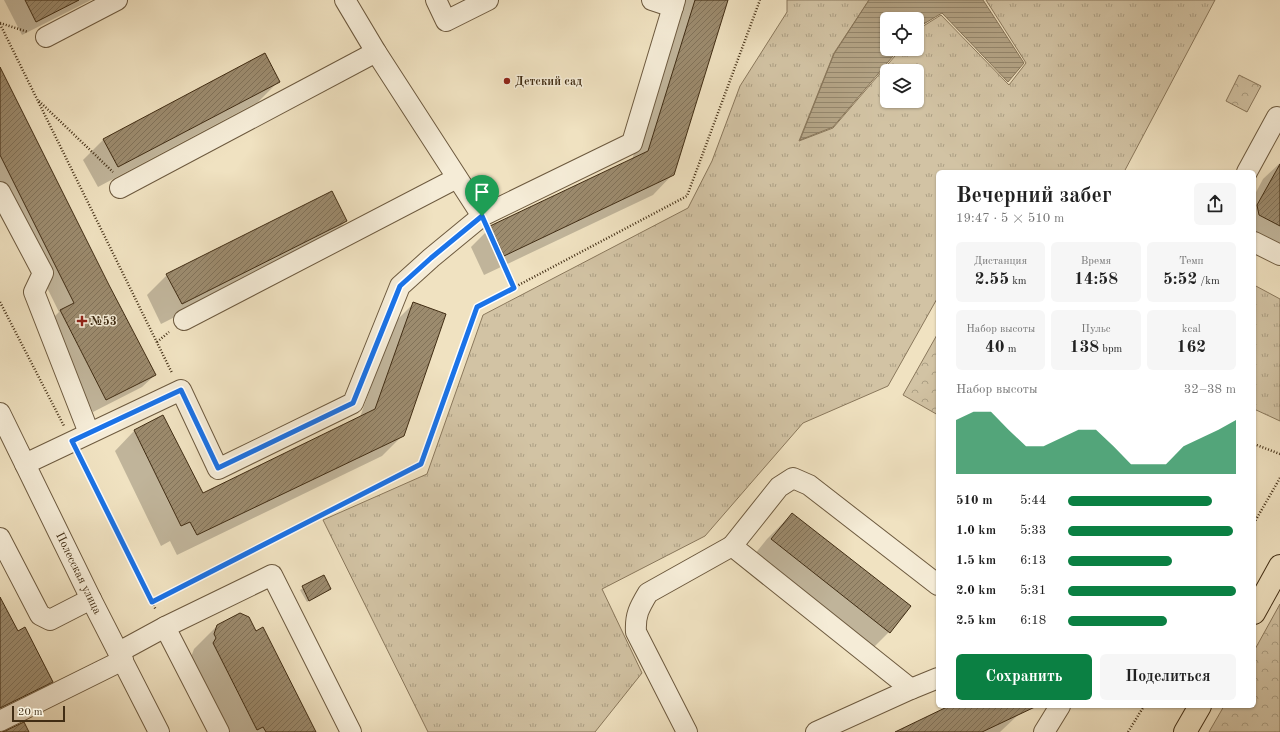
<!DOCTYPE html>
<html lang="ru">
<meta charset="utf-8">
<style>
body{margin:0;font-family:"Old Standard TT",serif;background:#f6f6f6;color:#222;height:100vh;display:flex;flex-direction:column;font-size:15px;white-space:nowrap}
*{box-sizing:border-box;margin:0}
p{font-size:13px;color:#767676}
.icon{flex:none;width:22px;height:22px;fill:none;stroke:currentColor;stroke-width:2;stroke-linecap:round;stroke-linejoin:round}
.map{position:relative;flex:1;overflow:hidden}
.sheet{position:absolute;left:936px;top:170px;width:320px;height:538px;display:flex;flex-direction:column;background:#fff;border-radius:6px;box-shadow:0 1px 3px #0004}
.sheet>*{flex:none}
.fabs{position:absolute;left:880px;top:12px;display:grid;gap:8px}
.fabs a{display:grid;place-items:center;width:44px;height:44px;border-radius:6px;background:#fff;box-shadow:0 1px 3px #0004;font-size:20px}
.scale{position:absolute;left:12px;bottom:10px;width:53px;box-sizing:border-box;padding-left:4px;border:2px solid #412d14;border-top:0;font-size:11px;line-height:14px;white-space:nowrap;color:#412d14;-webkit-text-stroke:3px #f5ecd7;paint-order:stroke}
.pin{position:absolute;display:grid;place-items:center;width:34px;height:34px;color:#fff;margin:-41px -17px;border-radius:50% 50% 50% 0;rotate:-45deg;box-shadow:0 0 4px #0007}
.pin .icon{rotate:45deg}
.round{display:grid;place-items:center;flex:none;width:42px;height:42px;border-radius:6px;background:#f6f6f6}
.overview{display:flex;align-items:center;justify-content:space-between;height:68px;padding:0 20px}
h1{font-size:22px;font-weight:800;line-height:30px}
.figures{display:grid;grid-template-columns:repeat(3,1fr);gap:6px;height:68px;padding:4px 20px}
.figures div{display:grid;align-content:center;border-radius:6px;background:#f6f6f6;text-align:center}
.figures b{font-size:17px;font-weight:800}
.figures small{font-size:11px;font-weight:400}
.figures p{font-size:11px}
.chart{height:112px;padding:8px 20px}
.chart p{display:flex;justify-content:space-between}
.chart svg{width:100%;height:72px;margin-top:4px;fill:#0b8043;opacity:.7}
.primary-button{display:flex;gap:8px;margin-top:auto;padding:8px 20px}
.primary-button a{flex:1;height:46px;border-radius:6px;background:#0b8043;color:#fff;font-size:16px;font-weight:800;line-height:46px;text-align:center}
.primary-button a+a{background:#f6f6f6;color:#222}
ul{padding:0 20px;list-style:none;font-size:13px}
li{display:grid;grid-template-columns:64px 48px 1fr;align-items:center;height:30px}
li i{height:10px;border-radius:5px;background:#0b8043}
.map>svg:first-child{display:block}
.grass{fill:url(#grass-tufts);stroke:#8a785c;fill-rule:evenodd}
.forest{fill:url(#forest-crowns);stroke:#8a785c}
.water{fill:url(#water-rules);stroke:#867458}
.shadow{fill:#0003}
.building{fill:url(#building-hatch);stroke:#412d14}
.lines{fill:none;stroke-linecap:round;stroke-linejoin:round}
.minor-casing{stroke:#6d5a3f;stroke-width:22}
.major-casing{stroke:#412d14;stroke-width:24}
.path{stroke:#412d14;stroke-width:2.5;stroke-dasharray:1 2;stroke-linecap:butt}
.minor{stroke:#f5ecd7;stroke-width:20}
.major{stroke:#f0e2c1;stroke-width:22}
.route-casing{stroke:#fff;stroke-width:8}
.route{stroke:#1a73e8;stroke-width:5}
.poi-dot{fill:#8f2418;stroke:#f5ecd7;stroke-width:1.5}
.labels{text-anchor:middle;stroke-width:3;stroke-linejoin:round;paint-order:stroke}
.poi-label{font-size:12px;font-weight:bold;fill:#412d14;stroke:#f5ecd7;text-anchor:start}
.street-label{font-size:12px;fill:#412d14;stroke:#f5ecd7}
</style>
<div class="map">
<svg width="1280" height="732" viewBox="0 0 1280 732">
<defs>
<pattern id="grass-tufts" width="24" height="20" patternUnits="userSpaceOnUse"><rect width="24" height="20" fill="#d2c3a4"/><path d="M3 7l-1-3M5 7V3M7 7l1-3M15 17l-1-3M17 17v-4M19 17l1-3" fill="none" stroke="#ac9f84"/></pattern>
<pattern id="forest-crowns" width="20" height="18" patternUnits="userSpaceOnUse"><rect width="20" height="18" fill="#d2c3a4"/><path d="M2 6a3 3 0 1 1 6 0M12 15a3 3 0 1 1 6 0" fill="none" stroke="#ac9f84"/></pattern>
<pattern id="water-rules" width="6" height="5" patternUnits="userSpaceOnUse"><rect width="6" height="5" fill="#b4a486"/><path d="M0 2.5h6" fill="none" stroke="#94866c"/></pattern>
<pattern id="building-hatch" width="6" height="6" patternUnits="userSpaceOnUse"><rect width="6" height="6" fill="#9c8b6e"/><path d="M-1 1l2-2M0 6l6-6M5 7l2-2" fill="none" stroke="#817259"/></pattern>
</defs>
<rect width="100%" height="100%" fill="#f0e2c1"/>
<filter id="stains"><feTurbulence type="fractalNoise" baseFrequency=".005" numOctaves="4"/><feColorMatrix values="0 0 0 0 .2 0 0 0 0 .09 0 0 0 0 .02 0 0 0 .5 -.17"/></filter>
<radialGradient id="worn" r=".72"><stop offset=".6" stop-color="#630" stop-opacity="0"/><stop offset="1" stop-color="#630" stop-opacity=".3"/></radialGradient>
<g class="grass">
<path d="M787,0h82l-35,53 -35,88 34,-13 68,-79h16v-19l24,-15 68,70 17,-22 -40,-63h229l-91,172h-186v125l-50,89 -85,37 -98,113 -103,53 40,84 -47,59h-167l-105,-212 104,-46 56,-159 205,-107 24,-47 28,-75 47,-74zM887,71h30v30h-30z"/>
<path d="M1254,285l26,14v122l-26,-12z"/>
</g>
<g class="forest">
<path d="M1239,75l22,11 -14,26 -21,-11z"/>
<path d="M938,333v82l-35,-20z"/>
<path d="M1280,604v128h-71l15,-26h30v-55z"/>
</g>
<path class="water" d="M869,0h114l41,63 -16,19 -66,-69 -25,15v-9h-30v30h12l-66,78 -33,13 34,-86z"/>
<g class="shadow">
<path d="M4,0h87l-69,35z"/>
<path d="M682,0h45l-54,174 -20,21 -169,80 -13,-28 20,-20 141,-67z"/>
<path d="M264,55l14,27 -20,20 -160,85 -15,-27 20,-20z"/>
<path d="M0,69l108,217 47,89 -13,12 -49,25 -45,-89 11,-11 -59,-120z"/>
<path d="M1280,163v94l-26,-14v-47l9,-17z"/>
<path d="M346,221l-20,20 -165,83 -14,-29 20,-20z"/>
<path d="M414,303l-11,132 -21,21 -205,99 -7,-14 -9,5 -46,-95 19,-20 29,-15 40,78 157,-77 34,-94z"/>
<path d="M792,514l117,92 -20,26 -25,25 -118,-92 21,-26z"/>
<path d="M324,576l6,13 -23,13 -7,-12z"/>
<path d="M0,599l18,33 34,49 -6,7 -46,23z"/>
<path d="M217,626l39,6 60,100h-92l-33,-75 3,-8z"/>
<path d="M951,706h72l-4,8 -19,18h-103z"/>
</g>
<g class="building">
<path d="M25,0h54l-43,22z"/>
<path d="M695,0h33l-54,175 -170,81 -14,-30 158,-75z"/>
<path d="M265,53l15,29 -162,85 -15,-28z"/>
<path d="M0,67l109,218 47,90 -50,25 -46,-90 14,-7 -74,-148z"/>
<path d="M1280,164v62l-21,-11 -2,-10z"/>
<path d="M332,191l15,30 -165,83 -16,-30z"/>
<path d="M413,302l33,12 -42,122 -207,99 -7,-13 -9,4 -47,-96 29,-15 40,78 172,-84z"/>
<path d="M792,513l119,93 -21,27 -119,-94z"/>
<path d="M324,575l7,14 -22,12 -7,-15z"/>
<path d="M0,597l18,34 7,-4 28,55 -53,26z"/>
<path d="M240,613l9,4 7,14 7,-4 53,105h-50l-3,-5 -6,3 -44,-87 3,-5 -2,-4 3,-9z"/>
<path d="M949,706h88l-55,26h-87z"/>
<path d="M24,722l5,10h-27l3,-1z"/>
</g>
<g class="lines">
<g class="minor-casing">
<g id="minor">
<path d="M345,0l31,52 106,164"/>
<path d="M436,0l10,21 42,-21"/>
<path d="M652,0l21,7"/>
<path d="M46,37l71,-37"/>
<path d="M1247,172l30,-55 3,1"/>
<path d="M120,188l256,-136"/>
<path d="M0,192l43,81 -9,19 55,141"/>
<path d="M1254,242l26,13"/>
<path d="M184,320l273,-142"/>
<path d="M0,413l91,186 68,133"/>
<path d="M25,464l156,-74 37,79 135,-66 47,-117 31,-28 51,-42 150,-73 43,-143"/>
<path d="M0,538l40,77 10,5 41,-21"/>
<path d="M165,627l54,105"/>
<path d="M119,652l46,-25 107,-52 79,157"/>
<path d="M911,689l-179,-143 47,-59 14,-9 16,7 129,100"/>
<path d="M0,721l123,-61"/>
<path d="M687,732l-51,-100c-1,-17 3,-24 12,-39l84,-47"/>
<path d="M816,732l95,-43 27,-11"/>
<path d="M1044,732l16,-26"/>
</g>
</g>
<g class="major-casing">
<g id="major">
<path d="M1254,613l26,-47"/>
<path d="M1185,732l15,-26"/>
</g>
</g>
<g class="path">
<path d="M0,23l28,9"/>
<path d="M0,24l172,349"/>
<path d="M39,101l74,71"/>
<path d="M489,233l25,55"/>
<path d="M0,302l64,124"/>
<path d="M157,342l12,-10"/>
<path d="M1254,444l26,10"/>
<path d="M80,457l76,153"/>
<path d="M1254,523l26,-45"/>
<path d="M152,602l269,-138 56,-157 210,-111 73,-196"/>
<path d="M1128,732l16,-26"/>
</g>
<use href="#minor" class="minor"/>
<use href="#major" class="major"/>
</g>
<g class="lines">
<g class="route-casing">
<path id="route" d="M482,216l32,72 -37,19 -56,157 -269,138 -80,-161 109,-51 37,78 135,-65 47,-117 31,-28z"/>
</g>
<use href="#route" class="route"/>
</g>
<g class="poi-dot">
<circle cx="507" cy="81" r="4"/>
<path d="M80 315h4v4h4v4h-4v4h-4v-4h-4v-4h4z"/>
</g>
<g class="labels">
<g class="poi-label">
<text x="515" y="85">Детский сад</text>
<text x="90" y="325">№53</text>
</g>
<g class="street-label">
<text transform="translate(79 573) rotate(64)" y="4">Полесская улица</text>
</g>
</g>
<rect width="100%" height="100%" filter="url(#stains)"/>
<rect width="100%" height="100%" fill="url(#worn)"/>
</svg>
<div class="fabs">
<a><svg class="icon" aria-label="locate" viewBox="0 0 24 24"><circle cx="12" cy="12" r="6"/><path d="M12 2v4M12 18v4M2 12h4M18 12h4"/></svg></a>
<a><svg class="icon" aria-label="layers" viewBox="0 0 24 24"><path d="M12 4l9 5-9 5-9-5zM3 14l9 5 9-5"/></svg></a>
</div>
<div class="scale">20 m</div>
<div class="pin" style="left:482px;top:216px;background:#1e9e55"><svg class="icon" aria-label="arrive" viewBox="0 0 24 24"><path d="M6 21V4h12l-3 4 3 4H6"/></svg></div>
<section class="sheet">
<div class="overview"><div><h1>Вечерний забег</h1><p>19:47 · 5 × 510 m</p></div><a class="round"><svg class="icon" aria-label="share" viewBox="0 0 24 24"><path d="M12 15V3M7 8l5-5 5 5M5 13v7h14v-7"/></svg></a></div>
<div class="figures">
<div><p>Дистанция</p><b>2.55<small> km</small></b></div>
<div><p>Время</p><b>14:58</b></div>
<div><p>Темп</p><b>5:52<small> /km</small></b></div>
</div>
<div class="figures">
<div><p>Набор высоты</p><b>40<small> m</small></b></div>
<div><p>Пульс</p><b>138<small> bpm</small></b></div>
<div><p>kcal</p><b>162</b></div>
</div>
<div class="chart"><p><span>Набор высоты</span>32–38 m</p>
<svg viewBox="0 0 160 44" preserveAspectRatio="none"><path d="M0 44V11L10 6L20 6L30 17L40 27L50 27L60 22L70 17L80 17L90 27L100 38L110 38L120 38L130 27L140 22L150 17L160 11V44z"/></svg>
</div>
<ul>
<li><b>510 m</b>5:44<i style="width:86%"></i></li>
<li><b>1.0 km</b>5:33<i style="width:98%"></i></li>
<li><b>1.5 km</b>6:13<i style="width:62%"></i></li>
<li><b>2.0 km</b>5:31<i style="width:100%"></i></li>
<li><b>2.5 km</b>6:18<i style="width:59%"></i></li>
</ul>
<div class="primary-button"><a>Сохранить</a><a>Поделиться</a></div>
</section>
</div>
